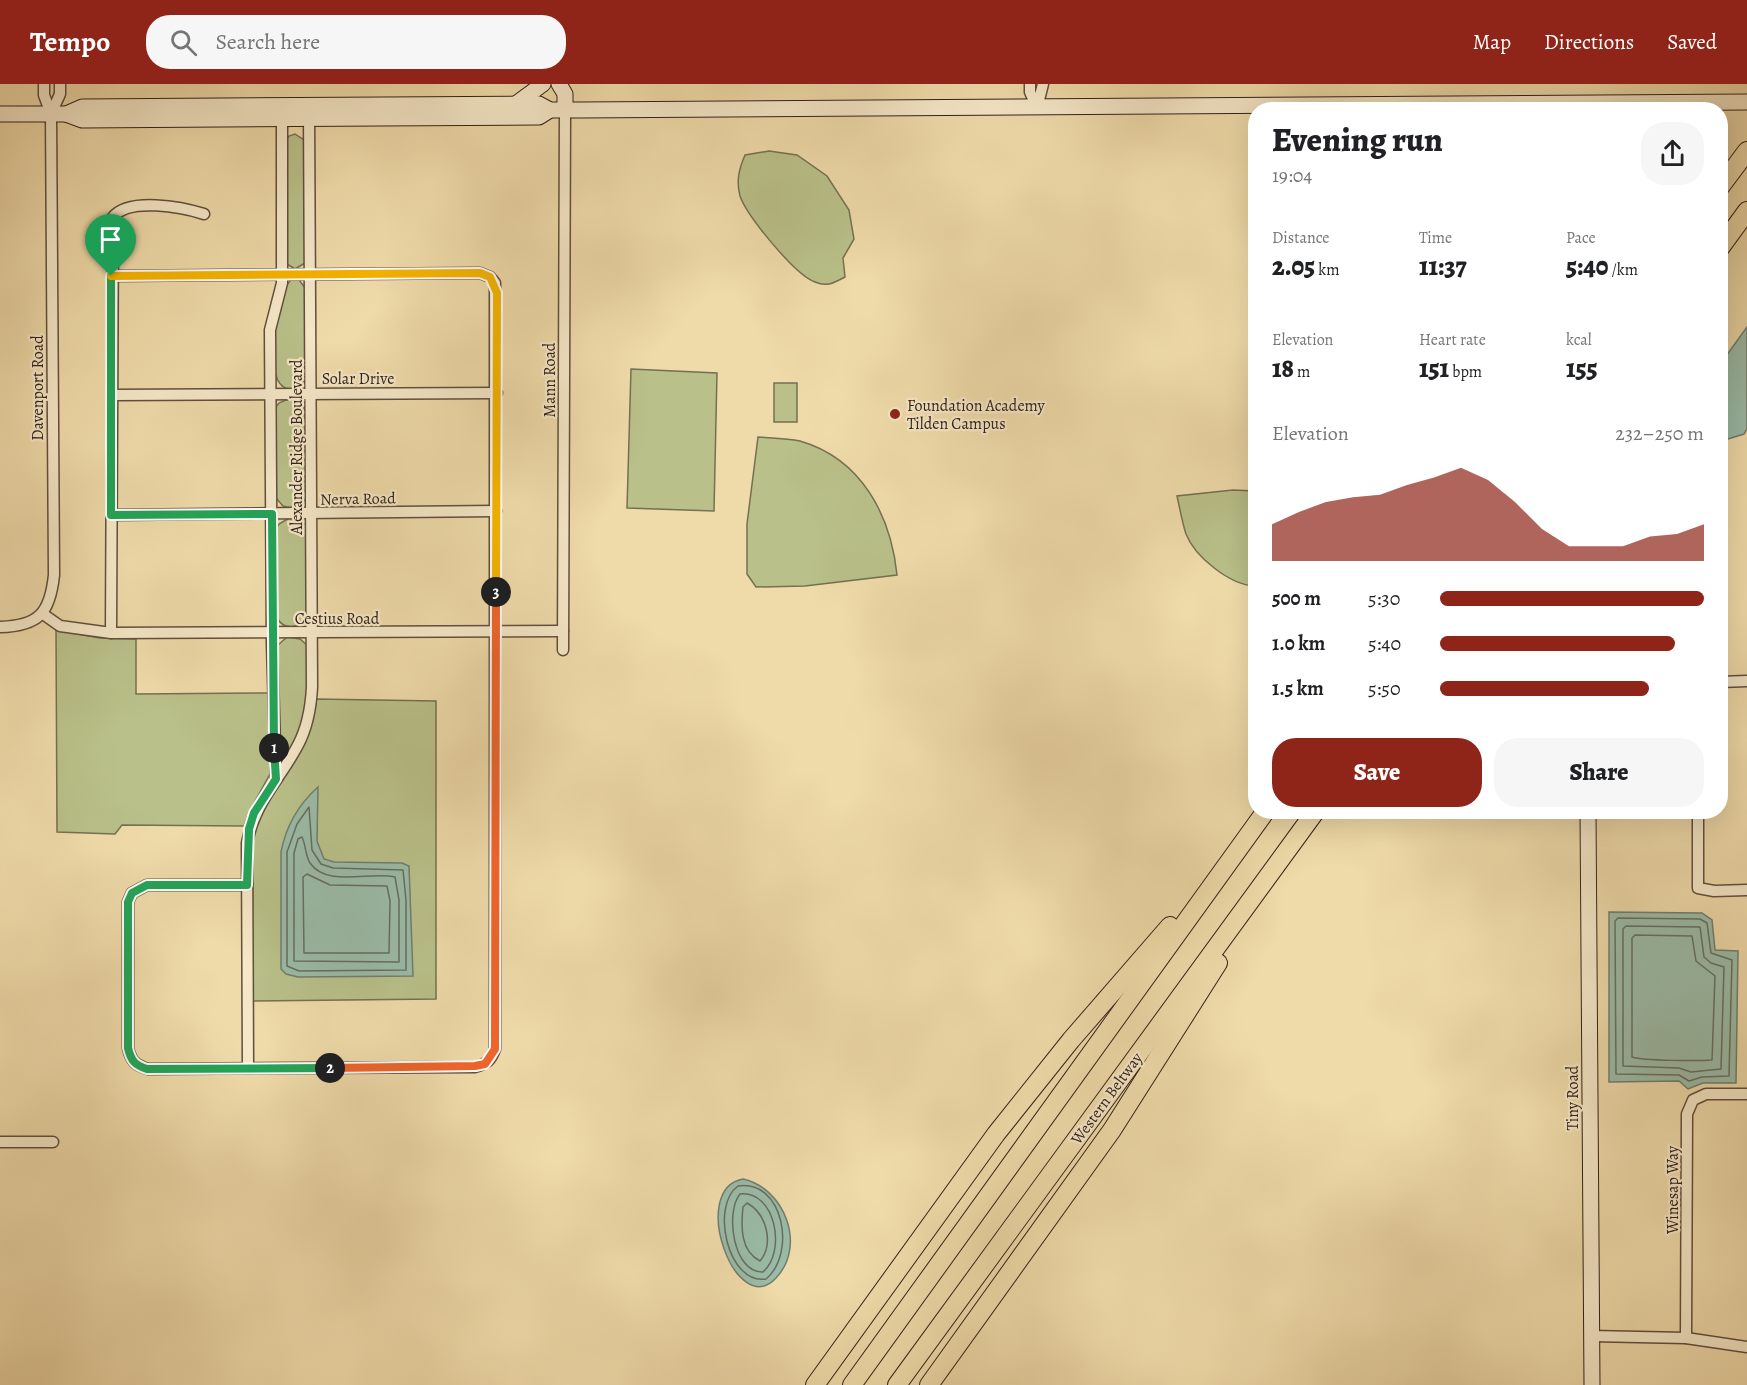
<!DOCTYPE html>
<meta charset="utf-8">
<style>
body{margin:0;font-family:Alegreya,serif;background:#f6f6f6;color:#202124;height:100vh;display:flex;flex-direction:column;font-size:22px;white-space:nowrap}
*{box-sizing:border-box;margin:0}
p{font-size:20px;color:#757577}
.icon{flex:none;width:33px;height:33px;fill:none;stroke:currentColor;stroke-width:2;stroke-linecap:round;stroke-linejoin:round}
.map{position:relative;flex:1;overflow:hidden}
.side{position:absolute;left:1248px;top:18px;width:480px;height:717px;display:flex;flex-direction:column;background:#fff;border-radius:24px;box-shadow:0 6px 24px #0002}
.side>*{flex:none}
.pin{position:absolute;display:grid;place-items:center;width:51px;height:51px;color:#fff;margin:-62px -26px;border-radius:50% 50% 50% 0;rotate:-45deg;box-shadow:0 0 6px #0007}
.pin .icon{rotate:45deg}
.km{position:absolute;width:30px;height:30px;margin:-15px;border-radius:50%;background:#222;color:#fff;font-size:16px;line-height:30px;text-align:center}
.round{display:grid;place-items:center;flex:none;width:63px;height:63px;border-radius:24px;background:#f6f6f6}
.overview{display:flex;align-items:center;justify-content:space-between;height:102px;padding:0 24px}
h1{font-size:33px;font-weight:800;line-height:45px}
.figures{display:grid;grid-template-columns:repeat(3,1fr);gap:9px;height:102px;padding:6px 24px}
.figures div{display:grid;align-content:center}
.figures b{font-size:26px;font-weight:800}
.figures small{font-size:16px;font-weight:400}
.figures p{font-size:16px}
.chart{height:168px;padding:12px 24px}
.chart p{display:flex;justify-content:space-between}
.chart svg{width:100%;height:108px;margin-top:6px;fill:#8f2418;opacity:.7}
.primary-button{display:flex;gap:12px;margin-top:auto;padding:12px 24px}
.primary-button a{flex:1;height:69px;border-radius:24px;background:#8f2418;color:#fff;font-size:24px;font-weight:800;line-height:69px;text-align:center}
.primary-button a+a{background:#f6f6f6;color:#202124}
ul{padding:0 24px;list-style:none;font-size:20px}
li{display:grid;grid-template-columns:96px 72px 1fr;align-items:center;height:45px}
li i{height:15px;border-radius:8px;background:#8f2418}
header{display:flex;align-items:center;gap:36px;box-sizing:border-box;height:84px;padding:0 30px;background:#8f2418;color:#fff}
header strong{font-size:28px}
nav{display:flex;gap:33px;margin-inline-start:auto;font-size:21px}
.search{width:420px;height:54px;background:#f6f6f6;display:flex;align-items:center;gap:15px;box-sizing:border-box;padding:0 21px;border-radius:24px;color:#757577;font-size:22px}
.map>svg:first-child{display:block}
.green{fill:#b9c089;stroke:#757052;stroke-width:1.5}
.water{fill:#9abba7;stroke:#707d6f;stroke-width:1.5}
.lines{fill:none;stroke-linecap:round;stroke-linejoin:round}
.shore{stroke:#666e60;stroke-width:1.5}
.street-casing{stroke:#604f3e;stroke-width:13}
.secondary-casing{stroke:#31211a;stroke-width:17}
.highway-casing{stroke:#31211a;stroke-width:20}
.street{stroke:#f5e7c7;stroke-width:10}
.secondary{stroke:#f5e7c7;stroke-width:15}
.highway{stroke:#efdaa9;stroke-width:18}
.split-1-casing{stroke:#fff;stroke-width:12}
.split-2-casing{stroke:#fff;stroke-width:12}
.split-3-casing{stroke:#fff;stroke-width:12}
.split-4-casing{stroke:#fff;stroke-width:12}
.split-1{stroke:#22a559;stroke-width:8}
.split-2{stroke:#22a559;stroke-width:8}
.split-3{stroke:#f0652b;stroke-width:8}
.split-4{stroke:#f5b400;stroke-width:8}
.poi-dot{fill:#8f2418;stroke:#f5e7c7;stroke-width:2}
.labels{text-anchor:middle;stroke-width:4.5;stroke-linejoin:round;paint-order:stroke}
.street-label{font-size:16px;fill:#31211a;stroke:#f5e7c7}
.poi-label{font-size:16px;fill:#31211a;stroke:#f5e7c7;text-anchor:start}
</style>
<header>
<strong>Tempo</strong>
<div class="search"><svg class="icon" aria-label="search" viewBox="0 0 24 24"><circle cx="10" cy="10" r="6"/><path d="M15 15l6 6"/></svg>Search here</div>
<nav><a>Map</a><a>Directions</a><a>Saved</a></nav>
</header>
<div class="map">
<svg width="1747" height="1301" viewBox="0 0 1747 1301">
<rect width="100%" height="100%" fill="#efdaa9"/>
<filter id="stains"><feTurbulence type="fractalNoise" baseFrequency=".00333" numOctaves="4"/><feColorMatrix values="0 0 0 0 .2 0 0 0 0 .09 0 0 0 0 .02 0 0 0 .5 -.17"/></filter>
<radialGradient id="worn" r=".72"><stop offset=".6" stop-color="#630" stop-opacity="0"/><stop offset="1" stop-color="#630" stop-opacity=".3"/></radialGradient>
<g class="green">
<path d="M295,50l9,6 1,123 -10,6 -8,-5 -1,-123 3,-5z"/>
<path d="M769,67l28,4 30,21 22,34 5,29 -11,19 2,19c-11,6 -18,10 -30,5 -20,-7 -68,-66 -75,-86 -4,-15 -1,-27 5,-41z"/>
<path d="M291,196h8l7,9v89l-7,9c-43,18 -23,-95 -8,-107z"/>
<path d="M631,285l86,4 -3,138 -87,-3z"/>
<rect x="774" y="299" width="23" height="39"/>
<path d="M288,315l14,3 4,11 1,82c-4,12 -12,15 -24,11l-7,-8 -1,-90 4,-5z"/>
<path d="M758,353c14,1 29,1 42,4 62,18 91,75 97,134l-92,11 -49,1 -9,-13v-50z"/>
<path d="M1233,406l22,1v95c-25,-1 -60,-29 -69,-52 -4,-12 -6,-25 -9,-38z"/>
<path d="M289,434l13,3 4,6 2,87 -6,10c-10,5 -19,4 -25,-6l-2,-88 4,-6z"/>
<path d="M56,546l44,8 36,1v55l133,-1 1,81 -21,38 -5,14 -122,-1 -7,9 -58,-2z"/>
<path d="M287,553l13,2 7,6c0,26 4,97 -23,110l-5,-2 -2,-107z"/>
<path d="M315,615l121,2v298l-184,2 1,-169z"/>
</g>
<g class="water">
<path d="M1747,243v102l-3,5 -16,5 -7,-3v-73z"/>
<path d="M318,703l-1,54 7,18 10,3 68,1 7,3 4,110 -115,1 -12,-3 -5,-5v-117c5,-26 18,-48 37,-65z"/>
<path d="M1609,828l93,1 10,7 3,30 23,1 -2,132h-33l-15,6 -9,-8 -70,1z"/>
<path d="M743,1095c41,9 64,66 33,99 -40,43 -88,-89 -33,-99z"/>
</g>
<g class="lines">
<g class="shore">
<path d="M309,723l3,43 9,14 12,4 70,2 3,30v70l-107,1 -12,-5v-114l10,-28z"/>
<path d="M302,753c4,8 3,18 8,26 17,25 61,8 85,14l4,23v62l-105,-1v-108l4,-14z"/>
<path d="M307,790l23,11 57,1 3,15 -1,52h-85l-1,-76z"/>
<path d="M1618,834l82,1 7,4 4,30 21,7 -3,116 -27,1 -13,4 -10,-6 -63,-1 -1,-153z"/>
<path d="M1626,842l74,1 4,30 7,6 13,4 -3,102 -30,3 -12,-4 -56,-2v-137z"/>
<path d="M1635,851l57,1 4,25 19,15 -3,84c-13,1 -68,1 -80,-3v-119z"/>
<path d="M738,1102c45,-7 59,67 28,93 -38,6 -56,-73 -28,-93z"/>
<path d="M740,1110c35,-4 47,57 23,78 -30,1 -38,-60 -23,-78z"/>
<path d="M747,1119c20,11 27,41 13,58 -20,-10 -19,-35 -17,-54z"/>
</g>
<g class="street-casing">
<g id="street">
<path d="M1030,0v8l7,16"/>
<path d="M1037,24l6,-24"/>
<path d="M51,30l9,-20v-10"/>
<path d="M112,192l368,-3 10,4 5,6v766c-4,11 -8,15 -20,18l-327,2c-13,-4 -17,-8 -20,-21v-146l4,-9 15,-8h100"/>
<path d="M112,311l385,-2"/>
<path d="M112,431l384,-4"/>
<path d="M43,530l17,12 51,7 452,-2"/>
<path d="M0,543c39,-1 50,-14 54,-52l-3,-461 -7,-19v-11"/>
<path d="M111,549l2,-416c16,-20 69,-10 91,-3"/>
<path d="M563,566l2,-540"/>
<path d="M1720,598l27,-1"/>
<path d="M276,695l-4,-135 -2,-314 12,-47v-171"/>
<path d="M1698,728v76l16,3 33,-1"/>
<path d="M248,984l-1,-225c8,-42 32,-62 51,-98 9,-17 13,-38 14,-58l-3,-575"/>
<path d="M0,1058h53"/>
<path d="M1591,1252l95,2 61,9"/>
<path d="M1686,1254l1,-224 6,-14 13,-6h41"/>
</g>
</g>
<g class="secondary-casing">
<g id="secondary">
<path d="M559,0l6,10v16"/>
<path d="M517,19l26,-19"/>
<path d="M0,30h66l16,6 457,-3 11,-7"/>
<path d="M66,30l16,-7 457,-3 11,6h30l1167,-8"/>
<path d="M1588,728l4,573"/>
</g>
</g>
<g class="highway-casing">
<g id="highway">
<path d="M1720,103l27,-36"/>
<path d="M1720,164l27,-37"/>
<path d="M815,1301l181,-251 75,-94 99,-114"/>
<path d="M852,1301l413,-573"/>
<path d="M897,1301l418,-573"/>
<path d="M929,1301l183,-255 106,-167"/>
</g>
</g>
<use href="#street" class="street"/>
<use href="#secondary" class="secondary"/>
<use href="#highway" class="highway"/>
</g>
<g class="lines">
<g class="split-1-casing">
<path id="split-1" d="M111,192v239l161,-1 2,234"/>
</g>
<g class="split-2-casing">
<path id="split-2" d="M274,664l2,31 -22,34 -5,16 -2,56h-100l-15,8 -4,9v146c3,13 7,17 19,21l183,-1"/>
</g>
<g class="split-3-casing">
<path id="split-3" d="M330,984l145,-2 10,-2 10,-15 1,-457"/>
</g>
<g class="split-4-casing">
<path id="split-4" d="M111,192l369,-3 10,4 7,16 -1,299"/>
</g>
<use href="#split-1" class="split-1"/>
<use href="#split-2" class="split-2"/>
<use href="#split-3" class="split-3"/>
<use href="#split-4" class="split-4"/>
</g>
<circle class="poi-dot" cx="895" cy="330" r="6"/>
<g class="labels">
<g class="street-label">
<text x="358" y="300">Solar Drive</text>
<text transform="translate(549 296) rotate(-90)" y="6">Mann Road</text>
<text transform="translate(37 304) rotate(-90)" y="6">Davenport Road</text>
<text transform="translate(296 363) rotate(-90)" y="6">Alexander Ridge Boulevard</text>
<text transform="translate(358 414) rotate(-1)" y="6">Nerva Road</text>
<text x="337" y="540">Cestius Road</text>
<text transform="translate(1106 1014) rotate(-54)" y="6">Western Beltway</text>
<text transform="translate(1572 1014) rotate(-90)" y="6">Tiny Road</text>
<text transform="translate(1672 1106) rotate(-90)" y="6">Winesap Way</text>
</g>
<g class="poi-label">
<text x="907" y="327">Foundation Academy<tspan x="907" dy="18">Tilden Campus</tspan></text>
</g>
</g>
<rect width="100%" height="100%" filter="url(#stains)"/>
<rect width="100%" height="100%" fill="url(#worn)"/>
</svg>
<div class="pin" style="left:111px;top:192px;background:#1e9e55"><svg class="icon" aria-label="arrive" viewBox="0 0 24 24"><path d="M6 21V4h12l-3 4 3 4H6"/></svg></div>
<b class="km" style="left:274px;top:664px">1</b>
<b class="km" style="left:330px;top:984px">2</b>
<b class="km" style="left:496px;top:508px">3</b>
<section class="side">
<div class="overview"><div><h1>Evening run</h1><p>19:04</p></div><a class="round"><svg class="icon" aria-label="share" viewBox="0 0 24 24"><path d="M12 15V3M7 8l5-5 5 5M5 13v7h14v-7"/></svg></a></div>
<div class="figures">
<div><p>Distance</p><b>2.05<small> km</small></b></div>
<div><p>Time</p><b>11:37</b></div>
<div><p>Pace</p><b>5:40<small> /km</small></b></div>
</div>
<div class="figures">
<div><p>Elevation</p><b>18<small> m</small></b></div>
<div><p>Heart rate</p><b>151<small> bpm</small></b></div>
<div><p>kcal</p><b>155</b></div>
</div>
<div class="chart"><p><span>Elevation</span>232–250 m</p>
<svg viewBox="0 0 160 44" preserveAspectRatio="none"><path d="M0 44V29L10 24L20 20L30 18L40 17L50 13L60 10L70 6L80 11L90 20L100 31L110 38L120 38L130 38L140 34L150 33L160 29V44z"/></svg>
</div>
<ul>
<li><b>500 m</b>5:30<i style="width:100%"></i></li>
<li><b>1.0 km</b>5:40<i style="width:89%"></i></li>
<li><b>1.5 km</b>5:50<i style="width:79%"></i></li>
</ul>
<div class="primary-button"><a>Save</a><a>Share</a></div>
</section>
</div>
